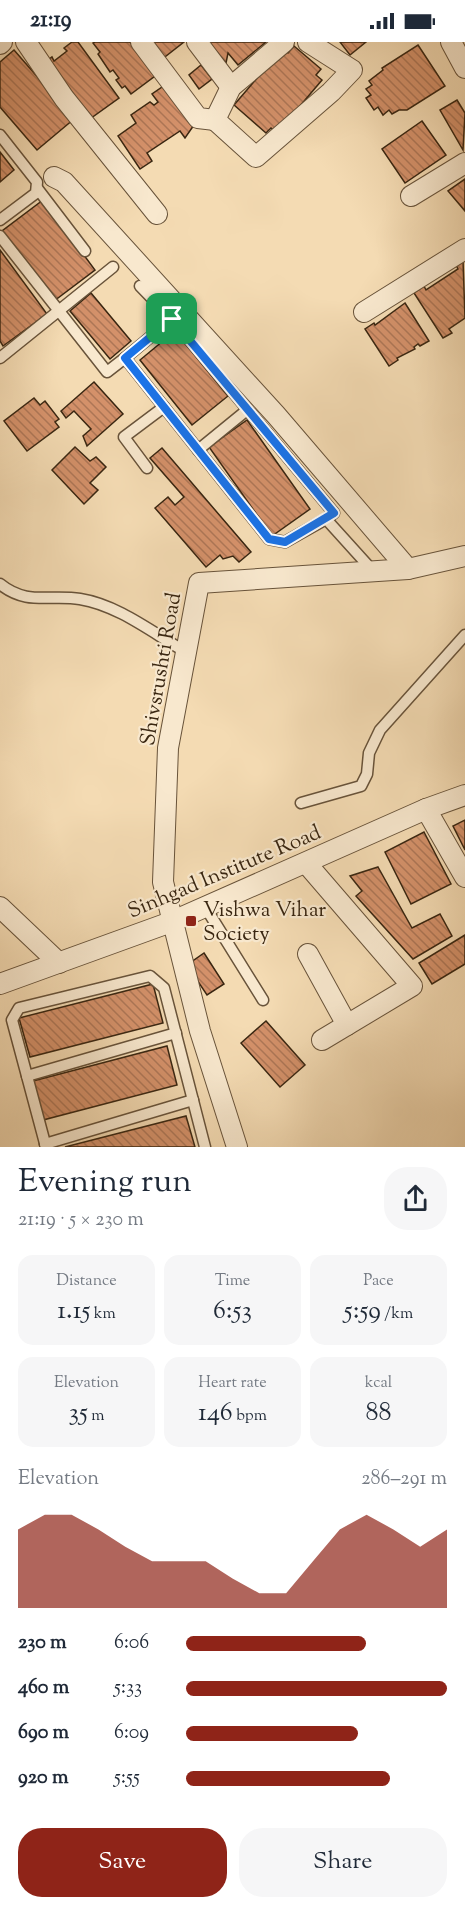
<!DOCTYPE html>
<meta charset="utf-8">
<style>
body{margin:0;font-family:"Sorts Mill Goudy",serif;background:#f6f6f7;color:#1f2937;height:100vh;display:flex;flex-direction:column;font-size:22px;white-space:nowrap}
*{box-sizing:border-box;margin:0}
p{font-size:20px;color:#747a83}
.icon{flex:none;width:33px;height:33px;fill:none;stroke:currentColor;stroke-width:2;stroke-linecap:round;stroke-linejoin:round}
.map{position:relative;height:1105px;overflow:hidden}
.details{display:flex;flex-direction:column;background:#fff;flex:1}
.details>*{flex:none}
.pin{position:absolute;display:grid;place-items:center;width:51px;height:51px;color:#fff;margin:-26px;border-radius:12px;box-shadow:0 3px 9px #0006}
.round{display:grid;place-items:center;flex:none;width:63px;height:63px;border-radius:24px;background:#f6f6f7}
.headline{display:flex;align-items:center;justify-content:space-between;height:102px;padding:0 18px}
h1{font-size:33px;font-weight:600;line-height:45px}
.stats{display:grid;grid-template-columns:repeat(3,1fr);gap:9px;height:102px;padding:6px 18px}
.stats div{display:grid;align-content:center;border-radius:15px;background:#f6f6f7;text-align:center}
.stats b{font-size:26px;font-weight:600}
.stats small{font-size:16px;font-weight:400}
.stats p{font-size:16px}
.chart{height:168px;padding:12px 18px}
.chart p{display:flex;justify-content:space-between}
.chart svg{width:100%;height:108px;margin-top:6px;fill:#8f2418;opacity:.7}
.action{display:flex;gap:12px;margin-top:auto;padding:12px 18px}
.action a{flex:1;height:69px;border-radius:24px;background:#8f2418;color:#fff;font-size:24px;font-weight:600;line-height:69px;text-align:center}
.action a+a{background:#f6f6f7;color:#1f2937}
ul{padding:0 18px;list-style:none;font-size:20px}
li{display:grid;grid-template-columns:96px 72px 1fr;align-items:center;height:45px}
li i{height:15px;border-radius:8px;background:#8f2418}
.status{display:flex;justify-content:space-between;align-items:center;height:42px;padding:0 30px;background:#fff;direction:ltr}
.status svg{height:16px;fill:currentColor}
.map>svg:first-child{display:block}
.building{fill:url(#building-back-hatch);stroke:#392611;stroke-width:1.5}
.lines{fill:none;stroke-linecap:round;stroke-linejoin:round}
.service-casing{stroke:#68533a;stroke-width:13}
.minor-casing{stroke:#68533a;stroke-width:22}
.service{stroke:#f8e8ce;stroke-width:10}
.minor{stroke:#f8e8ce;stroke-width:20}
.route-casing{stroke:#fff;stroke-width:12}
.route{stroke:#1a73e8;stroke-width:8}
.poi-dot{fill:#8f2418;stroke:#f8e8ce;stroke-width:2}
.labels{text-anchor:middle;stroke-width:4.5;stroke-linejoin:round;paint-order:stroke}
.street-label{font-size:21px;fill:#392611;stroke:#f8e8ce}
.poi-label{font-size:21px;fill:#392611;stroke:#f8e8ce;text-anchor:start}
</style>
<div class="status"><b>21:19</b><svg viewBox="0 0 49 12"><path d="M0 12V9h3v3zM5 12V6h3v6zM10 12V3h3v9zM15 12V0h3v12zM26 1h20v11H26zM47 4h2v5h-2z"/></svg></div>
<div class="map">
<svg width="465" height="1105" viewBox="0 0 465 1105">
<defs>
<pattern id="building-back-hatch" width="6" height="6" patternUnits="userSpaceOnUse" patternTransform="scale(1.5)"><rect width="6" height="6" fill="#d4916a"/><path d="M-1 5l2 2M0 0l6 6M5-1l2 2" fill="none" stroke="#ad7656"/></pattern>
</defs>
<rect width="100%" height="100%" fill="#f4dbb3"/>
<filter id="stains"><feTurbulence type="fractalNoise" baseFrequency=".00333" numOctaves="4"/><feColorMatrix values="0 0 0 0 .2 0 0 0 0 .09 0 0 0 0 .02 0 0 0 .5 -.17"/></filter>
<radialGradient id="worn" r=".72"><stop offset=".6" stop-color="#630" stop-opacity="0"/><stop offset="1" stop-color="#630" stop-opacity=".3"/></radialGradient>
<g class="building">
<path d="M72,0h6l41,56 -32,23 -43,-58 8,-6 2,4 13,-10 -3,-3z"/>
<path d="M95,0h35l25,34 -24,18 -6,-8 -3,2 -6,-8 3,-2 -6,-8 -3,2 -12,-18 2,-2 -7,-9z"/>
<path d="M147,0h37l-23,18z"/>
<path d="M208,0h58l-28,23 -10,-12 -2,10z"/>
<path d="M340,0h26l-16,13z"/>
<path d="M418,3l27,41 -38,24h-8l-7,4 -3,-4 -6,5 -5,-8 -4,3 -8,-12 5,-3 -5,-6 6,-4 -3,-4 14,-11 -1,-2z"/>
<path d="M294,4l27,23 -5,6 6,5 -45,53 -6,-5 -5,5 -32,-28 49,-57 5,5z"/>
<path d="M14,8l60,69 -37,31 -37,-43v-45z"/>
<path d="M201,23l11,14 -13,10 -10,-14z"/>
<path d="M165,43l29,40 -9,13 -5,-7 -33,22 5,8 -12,8 -22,-33 18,-13 -5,-8 19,-13 4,3 4,-3 -6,-8z"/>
<path d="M457,58l8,13 -2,37 -23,-40z"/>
<path d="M422,79l24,34 -41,28 -23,-34z"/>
<path d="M0,110l14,18 -14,12z"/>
<path d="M465,137v32l-17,-20z"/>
<path d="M43,158l52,70 -41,31 -52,-70z"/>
<path d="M0,208l47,64 -44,32 -3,-5z"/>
<path d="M463,218l2,58 -16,11 3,4 -9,5 -29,-45 10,-7 2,4 32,-21 -2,-4z"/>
<path d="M91,251l40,48 -21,18 -40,-48z"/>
<path d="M405,261l24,38 -9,5 -2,-2 -4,3 1,2 -18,9 1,2 -9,6 -24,-37 9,-6 1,2z"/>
<path d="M175,289l53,65 -36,29 -52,-65z"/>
<path d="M94,340l29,32 -36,32 -4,-10 8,-7 -17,-18 -8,7 -5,-7z"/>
<path d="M34,356l6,7 5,-4 14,18 -4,3 4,5 -32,24 -23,-30z"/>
<path d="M247,378l63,89 -38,27 -63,-89z"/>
<path d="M75,405l15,14 6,-4 10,10 -16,16 8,7 -14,14 -32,-34z"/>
<path d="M162,406l89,104 -12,10 -6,-6 -10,3 -3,-4 -14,12 -51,-59 13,-11 7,8 9,-8 -34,-39z"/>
<path d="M465,778v30l-12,-24z"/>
<path d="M424,790l27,52 -40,20 -26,-52z"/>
<path d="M378,825l34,61 28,-14 12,22 -39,23 -57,-63 6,-5 -12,-15z"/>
<path d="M465,893v29l-33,20 -13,-21z"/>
<path d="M204,911l20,31 -17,11 -20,-30z"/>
<path d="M153,942l10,39 -133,34 -11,-39z"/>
<path d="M266,979l39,44 -25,22 -39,-44z"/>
<path d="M167,1004l10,39 -134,35 -10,-39z"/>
<path d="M186,1074l9,31h-130z"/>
</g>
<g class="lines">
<g class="service-casing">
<g id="service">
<path d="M0,93l37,47 -1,11 -36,27"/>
<path d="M37,146l48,63"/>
<path d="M0,194l107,136 18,-14 144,181 16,3 41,-23 47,52"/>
<path d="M140,244l32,33 162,194 -8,6"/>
<path d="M0,316l113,-91"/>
<path d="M125,316l47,-39"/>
<path d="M198,408l49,-40"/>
<path d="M147,426l-23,-31 40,-30"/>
<path d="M0,542c27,22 50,10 80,15 38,6 73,34 106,53"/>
<path d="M301,761l60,-17 6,-12 2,-21 11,-23 85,-95"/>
<path d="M204,863l59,95"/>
<path d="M27,1034l149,-43"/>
<path d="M45,1102l148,-44"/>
<path d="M46,1105l-34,-127 7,-12 131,-32 14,12 41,159"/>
</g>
</g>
<g class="minor-casing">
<g id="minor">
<path d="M26,0l38,56 93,116"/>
<path d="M141,0l57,76 17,2"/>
<path d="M197,0l34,45"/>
<path d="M284,0l-53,45 -16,33 41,37 75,-65 21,-22 -44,-28"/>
<path d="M451,0l14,26"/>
<path d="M0,2l2,-2"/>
<path d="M54,135l10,5 212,233 132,154"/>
<path d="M411,154l54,-33"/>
<path d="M364,270l101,-63"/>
<path d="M426,767l39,68"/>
<path d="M306,821l106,123 -90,54"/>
<path d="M0,865l59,56"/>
<path d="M308,912l39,71"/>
<path d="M0,942l171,-62 255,-113 39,-14"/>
<path d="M237,1105l-37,-116 -37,-149 5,-134 31,-165 209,-14 57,-13"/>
</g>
</g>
<use href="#service" class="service"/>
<use href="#minor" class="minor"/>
</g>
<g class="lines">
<g class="route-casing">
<path id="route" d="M172,277l162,194 -49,29 -16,-3 -144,-181z"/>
</g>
<use href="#route" class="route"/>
</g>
<rect class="poi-dot" x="185" y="873" width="12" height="12" rx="3"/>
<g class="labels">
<g class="street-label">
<text transform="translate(160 627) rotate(-80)" y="7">Shivsrushti Road</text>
<text transform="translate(224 829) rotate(-23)" y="7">Sinhgad Institute Road</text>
</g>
<g class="poi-label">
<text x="203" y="874">Vishwa Vihar<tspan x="203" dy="24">Society</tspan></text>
</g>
</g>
<rect width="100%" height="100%" filter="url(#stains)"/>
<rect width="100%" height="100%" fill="url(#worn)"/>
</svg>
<div class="pin" style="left:172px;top:277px;background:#1e9e55"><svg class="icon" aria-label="arrive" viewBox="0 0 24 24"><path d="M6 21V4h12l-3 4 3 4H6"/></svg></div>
</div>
<section class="details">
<div class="headline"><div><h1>Evening run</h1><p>21:19 · 5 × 230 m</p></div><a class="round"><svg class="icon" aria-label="share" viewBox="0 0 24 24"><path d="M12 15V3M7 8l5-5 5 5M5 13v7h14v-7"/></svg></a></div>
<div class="stats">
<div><p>Distance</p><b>1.15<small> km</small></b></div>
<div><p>Time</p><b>6:53</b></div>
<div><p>Pace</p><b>5:59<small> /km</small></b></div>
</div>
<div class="stats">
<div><p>Elevation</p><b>35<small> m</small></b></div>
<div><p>Heart rate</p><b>146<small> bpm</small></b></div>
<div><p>kcal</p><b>88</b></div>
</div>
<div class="chart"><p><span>Elevation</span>286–291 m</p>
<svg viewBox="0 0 160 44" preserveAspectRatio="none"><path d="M0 44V12L10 6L20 6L30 12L40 19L50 25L60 25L70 25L80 32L90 38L100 38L110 25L120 12L130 6L140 12L150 19L160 12V44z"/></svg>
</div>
<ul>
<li><b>230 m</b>6:06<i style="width:69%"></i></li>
<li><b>460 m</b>5:33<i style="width:100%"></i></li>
<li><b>690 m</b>6:09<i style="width:66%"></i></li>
<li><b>920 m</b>5:55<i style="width:78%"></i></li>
</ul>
<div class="action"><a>Save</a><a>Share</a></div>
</section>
